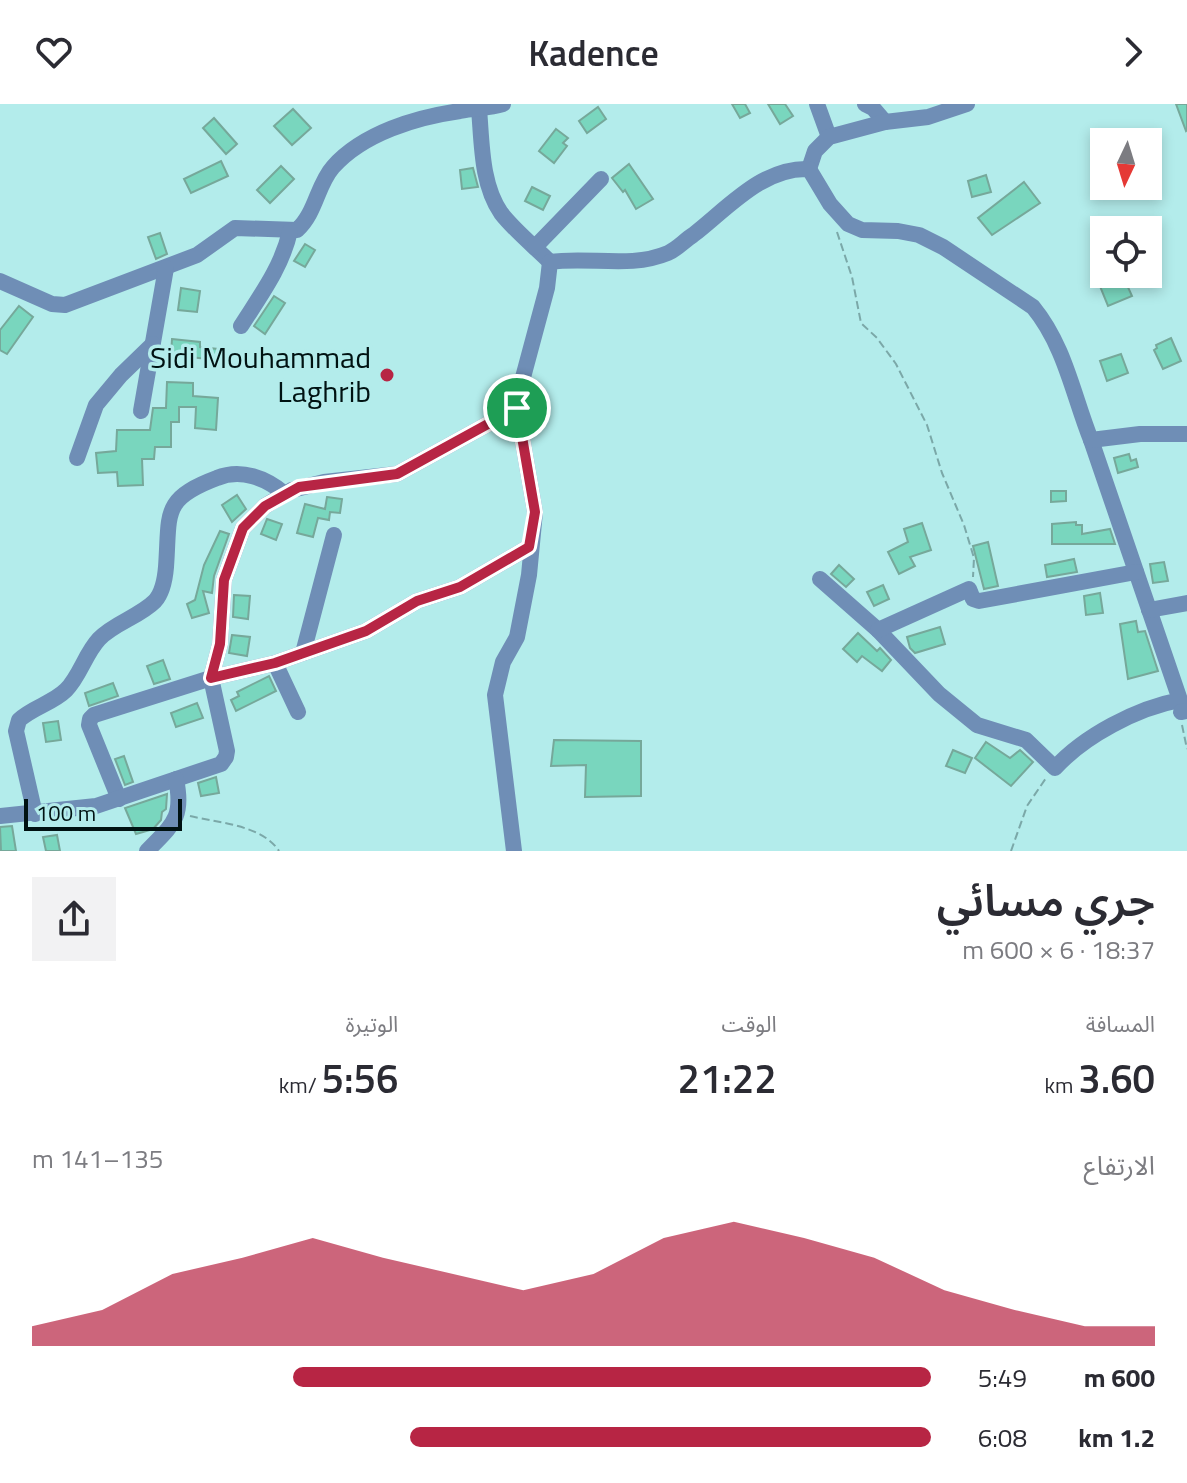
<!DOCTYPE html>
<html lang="ar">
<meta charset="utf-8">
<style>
body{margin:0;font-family:"Titillium Web","Noto Sans Arabic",sans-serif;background:#f2f2f3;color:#2b2b33;direction:rtl;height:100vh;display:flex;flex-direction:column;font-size:30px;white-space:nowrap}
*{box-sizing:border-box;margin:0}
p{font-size:26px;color:#7c7c81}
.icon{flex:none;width:44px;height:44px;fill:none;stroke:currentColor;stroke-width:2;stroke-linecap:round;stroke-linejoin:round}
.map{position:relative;height:747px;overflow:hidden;direction:ltr}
.sheet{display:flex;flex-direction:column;background:#fff;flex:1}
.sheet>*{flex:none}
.needle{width:52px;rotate:184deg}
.fabs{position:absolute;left:1090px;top:24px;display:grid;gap:16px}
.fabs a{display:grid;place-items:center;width:72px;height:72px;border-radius:0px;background:#fff;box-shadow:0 4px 12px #0003;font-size:40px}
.scale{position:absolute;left:24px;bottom:20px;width:158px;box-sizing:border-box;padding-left:8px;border:4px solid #001212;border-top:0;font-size:22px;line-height:28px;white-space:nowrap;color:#001212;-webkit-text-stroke:6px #b3eceb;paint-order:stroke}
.pin{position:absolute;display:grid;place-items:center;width:68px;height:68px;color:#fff;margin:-34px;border:4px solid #fff;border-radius:50%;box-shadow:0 2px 8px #0007}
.round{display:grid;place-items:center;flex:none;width:84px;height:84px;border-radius:0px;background:#f2f2f3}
.head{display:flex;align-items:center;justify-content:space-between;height:136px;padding:0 32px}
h1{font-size:44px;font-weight:600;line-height:60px}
.stats{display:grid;grid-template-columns:repeat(3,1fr);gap:12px;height:136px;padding:8px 32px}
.stats div{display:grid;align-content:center}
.stats b{font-size:40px;font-weight:600}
.stats small{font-size:22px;font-weight:400}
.stats p{font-size:22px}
.chart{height:224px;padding:16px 32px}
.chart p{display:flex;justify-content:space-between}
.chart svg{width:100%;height:144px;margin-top:8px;fill:#b72544;opacity:.7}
ul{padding:0 32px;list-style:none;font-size:26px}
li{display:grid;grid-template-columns:128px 96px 1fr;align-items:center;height:60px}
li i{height:20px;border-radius:10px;background:#b72544}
header{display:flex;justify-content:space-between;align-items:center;height:104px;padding:0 32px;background:#fff;font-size:36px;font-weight:600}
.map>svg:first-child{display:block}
.building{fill:#79d6be;stroke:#76a89a;stroke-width:2}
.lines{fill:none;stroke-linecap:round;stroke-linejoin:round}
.path{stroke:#7ba8a8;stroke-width:2;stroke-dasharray:8 4;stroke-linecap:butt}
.minor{stroke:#6f8eb6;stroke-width:16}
.route-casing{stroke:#fff;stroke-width:16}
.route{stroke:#b72544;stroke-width:10}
.poi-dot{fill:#b72544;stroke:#b3eceb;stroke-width:3}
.labels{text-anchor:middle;stroke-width:7;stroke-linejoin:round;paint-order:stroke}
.poi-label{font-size:30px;fill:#001212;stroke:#b3eceb;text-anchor:end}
</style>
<header><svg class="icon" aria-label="forward" viewBox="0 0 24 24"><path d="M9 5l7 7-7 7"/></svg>Kadence<svg class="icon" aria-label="heart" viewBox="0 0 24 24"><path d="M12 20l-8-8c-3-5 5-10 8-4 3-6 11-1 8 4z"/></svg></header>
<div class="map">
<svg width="1187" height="747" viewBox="0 0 1187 747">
<rect width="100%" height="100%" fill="#b3eceb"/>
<g class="building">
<path d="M732,0h13l5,9 -10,5z"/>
<path d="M768,0h17l8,12 -13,8z"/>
<path d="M1176,0h11v26l-1,1z"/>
<path d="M598,3l8,12 -19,14 -8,-12z"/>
<path d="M293,5l18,19 -19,17 -18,-19z"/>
<path d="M214,14l23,26 -11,10 -23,-26z"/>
<path d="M556,25l12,9 -5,5 4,3 -13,17 -15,-12z"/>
<path d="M221,57l7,15 -37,17 -7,-14z"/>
<path d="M629,60l24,35 -17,10 -11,-19 -2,2 -11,-14z"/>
<path d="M281,62l13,13 -24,24 -13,-13z"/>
<path d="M473,64l5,19 -16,2 -2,-19z"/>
<path d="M986,71l5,17 -19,5 -4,-16z"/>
<path d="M1024,78l16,21 -48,32 -14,-17z"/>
<path d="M532,83l18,9 -7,14 -18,-9z"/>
<path d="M160,129l7,21 -11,5 -8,-22z"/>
<path d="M305,140l10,6 -10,17 -11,-6z"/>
<path d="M1104,160v10h18l10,22 -24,10 -15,-37z"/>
<path d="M181,184l19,3 -3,21 -19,-2z"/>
<path d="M274,192l11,7 -20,31 -11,-8z"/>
<path d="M19,202l14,11 -26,37 -7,-4v-20z"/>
<path d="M1171,234l10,23 -18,8 -9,-19 3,-2 -1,-3z"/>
<path d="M172,235l28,3v5l27,3 -1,11 -55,-6z"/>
<path d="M1121,250l7,19 -21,8 -7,-20z"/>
<path d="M167,278l26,1v13l25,2 -2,32 -21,-2 1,-21h-17v15h-8v25h-16l-1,12h-12l1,26 -25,1 -1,-14 -19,1 -2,-20 20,-2 1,-21h33l3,-22h13z"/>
<path d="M1129,350l2,7 5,-2 2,8 -20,6 -4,-15z"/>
<path d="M1051,387h15v10l-15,1z"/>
<path d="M237,391l9,14 -14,13 -10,-17z"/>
<path d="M327,393l15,2 -2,14 -10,-1 -1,8 -11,-2 -5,19 -16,-4 8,-29 20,5z"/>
<path d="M267,415l15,5 -6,16 -15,-6z"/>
<path d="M1076,418v3h6v9l28,-5 5,15h-63v-20z"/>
<path d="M922,419l9,27 -21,7 5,9 -16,8 -11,-22 20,-10 -4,-13z"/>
<path d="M220,427l9,3 -15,42 -2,17 -9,-2 6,22 -17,5 -5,-14 8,-4 9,-35z"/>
<path d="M988,438l10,44 -14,3 -11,-43z"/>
<path d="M1074,455l3,13 -30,5 -2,-12z"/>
<path d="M1164,458l4,19 -15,2 -3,-19z"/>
<path d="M839,461l15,14 -8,8 -15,-13z"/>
<path d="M883,481l6,14 -15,7 -7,-14z"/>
<path d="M1100,489l3,20 -17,2 -2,-19z"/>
<path d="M234,491l16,1 -2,23 -15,-2z"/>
<path d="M1136,517l2,11 7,-1 13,40 -30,8 -8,-55z"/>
<path d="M940,523l5,17 -30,9 -5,-5 -3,-11z"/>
<path d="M858,529l19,18 3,-3 11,12 -9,11 -20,-15 -5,6 -14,-13z"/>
<path d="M232,531l18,2 -3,19 -18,-3z"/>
<path d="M163,556l7,19 -16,5 -7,-18z"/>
<path d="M269,572l7,15 -40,20 -5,-11 8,-4 -2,-4z"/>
<path d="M113,579l5,13 -29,10 -4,-13z"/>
<path d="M197,599l6,15 -27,9 -5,-14z"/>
<path d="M58,617l3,19 -15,2 -3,-19z"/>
<path d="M554,636l87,1v55l-56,1 1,-32 -35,1z"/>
<path d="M986,638l24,16 10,-8 13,12 -22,24 -36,-28z"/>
<path d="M953,646l19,8 -7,15 -19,-7z"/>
<path d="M124,652l9,26 -8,3 -10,-26z"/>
<path d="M216,673l3,16 -18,3 -3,-13z"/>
<path d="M167,690l-1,15 -4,3 -1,8 -8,9 -17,5 -11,-26z"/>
<path d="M12,722l4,25h-15l-1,-24z"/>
<path d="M57,731l3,16h-14l-3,-14z"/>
</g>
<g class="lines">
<g class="path">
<path d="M837,128l15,45 9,46 16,15 19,26 31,61 15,48 22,52 10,33 -1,19"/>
<path d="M1182,621l5,24"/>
<path d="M190,712c29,7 72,9 89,35"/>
<path d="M1011,747l16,-45 19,-28"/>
</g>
<g class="minor">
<path d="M817,0l12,33"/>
<path d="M865,0l8,4 12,14"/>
<path d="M479,5c3,34 2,75 22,104 14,18 33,33 49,49"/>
<path d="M809,65l6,-18 14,-14 56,-15 43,-5 39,-13"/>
<path d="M535,143l66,-68"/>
<path d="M0,177l52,23 13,1 132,-50 38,-27 62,2c19,-17 20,-45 36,-63 30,-34 84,-50 127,-56 15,-3 29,-3 43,-7"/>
<path d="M241,222c19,-30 41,-59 49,-95"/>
<path d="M141,307l25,-143"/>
<path d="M77,354l19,-53 25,-30 32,-31"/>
<path d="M820,475l58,51 61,64 38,31 49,15 29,28c29,-32 82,-60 125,-68l-89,-260"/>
<path d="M1149,506l38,-7"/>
<path d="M878,526l91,-41 4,10 6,2 157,-29"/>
<path d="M303,549l31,-118"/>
<path d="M275,559l23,49"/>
<path d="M1181,608l6,-1"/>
<path d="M119,695l-30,-74 1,-6 4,-4 117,-37 64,-15 91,-32 51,-30 43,-14 69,-40"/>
<path d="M35,710l-19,-83 3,-11c14,-13 34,-17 47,-30 14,-14 19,-36 33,-51 15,-16 40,-22 56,-38 8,-9 10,-22 11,-34 4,-54 -5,-68 51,-89 24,-10 49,0 68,16"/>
<path d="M0,712l96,-10 125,-42 5,-7 1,-6 -16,-73 9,-34 4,-64 19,-52 22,-22 27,-16 32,-8 73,-8 120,-66"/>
<path d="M147,747c26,-27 37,-33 29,-72"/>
<path d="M514,747l-19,-156 8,-33 14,-25 12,-62 6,-63 -18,-104 1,-12 29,-108 3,-26c39,-6 80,7 118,-9 9,-4 16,-12 25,-18 34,-26 69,-68 116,-66l21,35 18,20 14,6 36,1 21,4 24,12 90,60c32,39 40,88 58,133l49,-6h47"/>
</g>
</g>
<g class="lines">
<g class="route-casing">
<path id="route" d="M517,304l18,104 -6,35 -69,40 -43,14 -51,30 -91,32 -64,15 9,-34 4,-64 19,-52 22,-22 34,-19 98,-13z"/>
</g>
<use href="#route" class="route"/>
</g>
<circle class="poi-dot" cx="387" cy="271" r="8"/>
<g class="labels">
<g class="poi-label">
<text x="371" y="264">Sidi Mouhammad<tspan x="371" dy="34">Laghrib</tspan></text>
</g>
</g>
</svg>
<div class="fabs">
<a><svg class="needle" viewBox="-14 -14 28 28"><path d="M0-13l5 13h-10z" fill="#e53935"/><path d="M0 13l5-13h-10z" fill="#7c7c81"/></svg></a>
<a><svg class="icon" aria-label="locate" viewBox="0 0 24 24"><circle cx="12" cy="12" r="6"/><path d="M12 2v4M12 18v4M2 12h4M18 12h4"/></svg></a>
</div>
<div class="scale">100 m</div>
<div class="pin" style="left:517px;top:304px;background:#1e9e55"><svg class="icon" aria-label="arrive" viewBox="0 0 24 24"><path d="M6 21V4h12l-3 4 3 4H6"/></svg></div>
</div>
<section class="sheet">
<div class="head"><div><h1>جري مسائي</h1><p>18:37 · 6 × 600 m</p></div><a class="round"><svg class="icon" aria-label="share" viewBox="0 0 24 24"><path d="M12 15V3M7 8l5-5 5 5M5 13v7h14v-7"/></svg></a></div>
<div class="stats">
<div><p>المسافة</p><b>3.60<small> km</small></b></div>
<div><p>الوقت</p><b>21:22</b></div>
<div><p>الوتيرة</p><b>5:56<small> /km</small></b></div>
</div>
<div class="chart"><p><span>الارتفاع</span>135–141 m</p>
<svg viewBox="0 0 160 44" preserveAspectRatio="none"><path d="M0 44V38L10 33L20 22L30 17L40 11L50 17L60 22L70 27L80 22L90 11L100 6L110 11L120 17L130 27L140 33L150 38L160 38V44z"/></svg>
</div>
<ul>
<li><b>600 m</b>5:49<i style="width:71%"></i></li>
<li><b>1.2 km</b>6:08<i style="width:58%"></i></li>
</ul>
</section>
